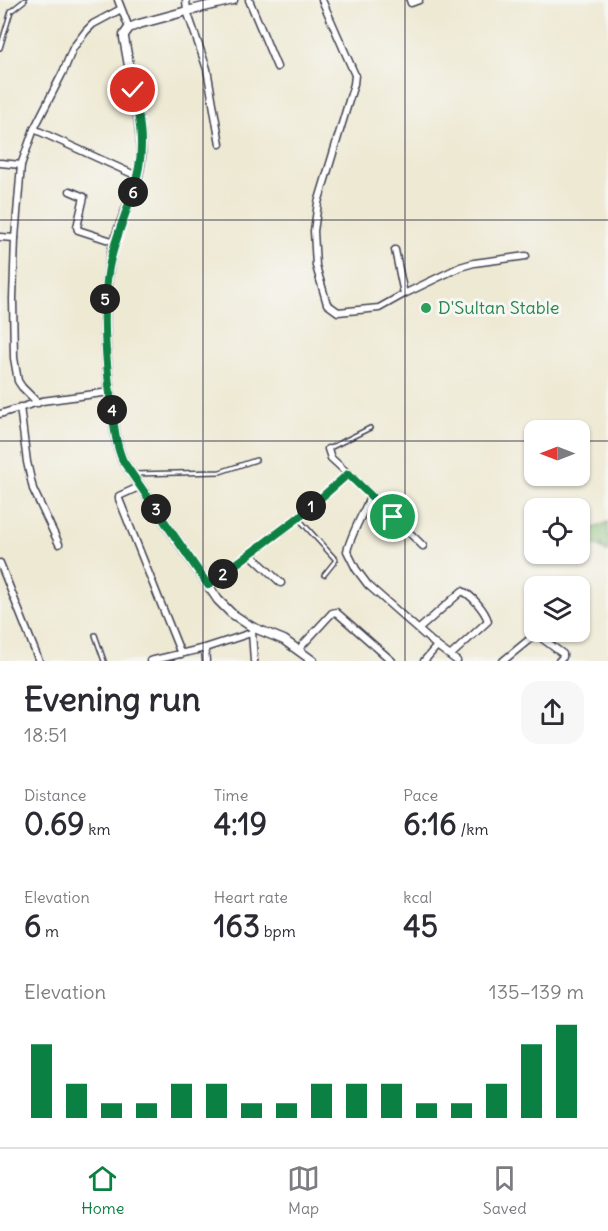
<!DOCTYPE html>
<meta charset="utf-8">
<style>
body{margin:0;font-family:Delius,sans-serif;background:#f7f7f7;color:#2b2b33;height:100vh;display:flex;flex-direction:column;font-size:22px;white-space:nowrap}
*{box-sizing:border-box;margin:0}
p{font-size:20px;color:#7c7c81}
.icon{flex:none;width:33px;height:33px;fill:none;stroke:currentColor;stroke-width:2;stroke-linecap:round;stroke-linejoin:round}
.map{position:relative;height:661px;overflow:hidden}
.sheet{display:flex;flex-direction:column;background:#fff;flex:1}
.sheet>*{flex:none}
.needle{width:39px;rotate:270deg}
.fabs{position:absolute;left:524px;top:420px;display:grid;gap:12px}
.fabs a{display:grid;place-items:center;width:66px;height:66px;border-radius:12px;background:#fff;box-shadow:0 2px 4px #0004;font-size:30px}
.pin{position:absolute;display:grid;place-items:center;width:51px;height:51px;color:#fff;margin:-26px;border:3px solid #fff;border-radius:50%;box-shadow:0 2px 6px #0007}
.km{position:absolute;width:30px;height:30px;margin:-15px;border-radius:50%;background:#222;color:#fff;font-size:16px;line-height:30px;text-align:center}
.round{display:grid;place-items:center;flex:none;width:63px;height:63px;border-radius:18px;background:#f7f7f7}
.overview{display:flex;align-items:center;justify-content:space-between;height:102px;padding:0 24px}
h1{font-size:33px;font-weight:800;line-height:45px}
.stats{display:grid;grid-template-columns:repeat(3,1fr);gap:9px;height:102px;padding:6px 24px}
.stats div{display:grid;align-content:center}
.stats b{font-size:30px;font-weight:800}
.stats small{font-size:16px;font-weight:400}
.stats p{font-size:16px}
.chart{height:168px;padding:12px 24px}
.chart p{display:flex;justify-content:space-between}
.chart svg{width:100%;height:108px;margin-top:6px;stroke:#0b8043;stroke-width:6}
.dock{display:flex;justify-content:space-around;align-items:center;height:84px;border-top:2px solid #e1e1e2;background:#fff;font-size:16px;color:#7c7c81}
.dock a{display:grid;justify-items:center;gap:3px}
.dock .active{color:#0b8043}
.map>svg:first-child{display:block}
.forest{fill:url(#forest-firs);stroke:#546e58;stroke-width:1.5}
.lines{fill:none;stroke-linecap:round;stroke-linejoin:round}
.lane-casing{stroke:#414052;stroke-width:6}
.street-casing{stroke:#414052;stroke-width:9}
.secondary-casing{stroke:#414052;stroke-width:11}
.lane{stroke:#fff;stroke-width:3}
.street{stroke:#fff;stroke-width:6}
.secondary{stroke:#fff;stroke-width:8}
.route-casing{stroke:#fff;stroke-width:12}
.route{stroke:#0b8043;stroke-width:8}
.grid{fill:none;stroke:#22223b;stroke-width:1.5;stroke-opacity:0.55}
.leisure-dot{fill:#2e9e5b;stroke:#f6f6f2;stroke-width:2}
.labels{text-anchor:middle;stroke-width:6;stroke-linejoin:round;paint-order:stroke}
.leisure-label{font-size:18px;fill:#27864d;stroke:#f6f6f2;text-anchor:start}
</style>
<div class="map">
<svg width="608" height="661" viewBox="0 0 608 661">
<defs>
<pattern id="forest-firs" width="22" height="20" patternUnits="userSpaceOnUse" patternTransform="scale(1.5)"><rect width="22" height="20" fill="#85bb76"/><path d="M5 1l3.5 6h-7zM16 11l3.5 6h-7z" fill="#6c9862"/></pattern>
</defs>
<rect width="100%" height="100%" fill="#f6f6f2"/>
<filter id="ink" filterUnits="userSpaceOnUse"><feTurbulence type="fractalNoise" baseFrequency=".0167" numOctaves="2"/><feDisplacementMap in="SourceGraphic" scale="12" xChannelSelector="R" yChannelSelector="G"/><feConvolveMatrix kernelMatrix="1 2 1 2 8 2 1 2 1" color-interpolation-filters="sRGB"/></filter>
<filter id="wash" filterUnits="userSpaceOnUse"><feTurbulence type="fractalNoise" baseFrequency=".008" numOctaves="4" result="noise"/><feDisplacementMap in="SourceGraphic" scale="24" xChannelSelector="R" yChannelSelector="G"/><feGaussianBlur stdDeviation="1.35" result="paint"/><feColorMatrix in="noise" values="0 0 0 0 0 0 0 0 0 0 0 0 0 0 0 0 0 1.4 0 .05"/><feComposite in="paint" operator="in"/></filter>
<g filter="url(#wash)">
<rect width="100%" height="100%" fill="#eee9d3"/>
<path class="forest" d="M608,522v31l-29,-18z"/>
</g>
<g filter="url(#ink)">
<g class="lines">
<g class="lane-casing">
<g id="lane">
<path d="M0,48l11,-37 14,-11"/>
<path d="M328,449l42,-21"/>
<path d="M134,474l86,-2 36,-12"/>
<path d="M298,518l38,42 -12,15"/>
<path d="M95,635l9,26"/>
</g>
</g>
<g class="street-casing">
<g id="street">
<path d="M118,0l11,28"/>
<path d="M186,0l1,11 20,58 13,75"/>
<path d="M249,0l28,67"/>
<path d="M322,0l33,75 -1,9 -36,119 -4,28 2,35 11,38 11,8 41,-4 25,-14 -9,-44"/>
<path d="M410,0l1,3 8,-3"/>
<path d="M34,129l103,47"/>
<path d="M0,163l21,2"/>
<path d="M70,191l14,6 -7,30 1,3 37,12"/>
<path d="M0,237l15,1"/>
<path d="M404,294l56,-27 14,-4 52,-7"/>
<path d="M38,403l-16,-16 -4,-6 -4,-23 -1,-59 2,-61 6,-73 13,-36 30,-59 9,-22 13,-17 7,-7 28,-15"/>
<path d="M20,407l7,55 6,27 26,55"/>
<path d="M0,414l42,-13 68,-9"/>
<path d="M328,449l3,9 40,37c-8,19 -19,37 -24,56l9,18 12,16 69,61 20,15"/>
<path d="M141,486l-22,10v3l62,155"/>
<path d="M371,495l52,51"/>
<path d="M250,554l31,29"/>
<path d="M0,563l39,98"/>
<path d="M208,585l90,-67 50,-44"/>
<path d="M419,629l43,-38c10,4 23,20 26,30l-37,34"/>
<path d="M252,632l2,29"/>
<path d="M205,648l1,13"/>
<path d="M298,650l34,-37 4,-1 56,49"/>
<path d="M150,661l55,-13 46,-15"/>
<path d="M424,661l13,-15"/>
<path d="M503,661l33,-27 27,20v3l-4,4"/>
</g>
</g>
<g class="secondary-casing">
<path id="secondary" d="M233,0l-46,11 -48,13 -10,4 -5,7v3c3,17 6,33 9,50 4,23 9,45 8,68 -2,31 -19,58 -27,88 -14,52 -9,106 -3,159 3,20 4,40 12,58l95,139 13,13 21,14 32,13 29,21"/>
</g>
<use href="#lane" class="lane"/>
<use href="#street" class="street"/>
<use href="#secondary" class="secondary"/>
</g>
</g>
<g class="lines" filter="url(#ink)">
<g class="route-casing">
<path id="route" d="M133,90c6,25 11,51 6,77 -6,34 -23,65 -30,100 -8,44 -3,92 2,136 3,20 4,40 12,58l85,124 90,-67 50,-44 45,43"/>
</g>
<use href="#route" class="route"/>
</g>
<path class="grid" d="M203,0v661M405,0v661M0,220h608M0,441h534M579,441h29"/>
<circle class="leisure-dot" cx="426" cy="308" r="6"/>
<g class="labels">
<g class="leisure-label">
<text x="438" y="314">D'Sultan Stable</text>
</g>
</g>
</svg>
<div class="fabs">
<a><svg class="needle" viewBox="-14 -14 28 28"><path d="M0-13l5 13h-10z" fill="#e53935"/><path d="M0 13l5-13h-10z" fill="#7c7c81"/></svg></a>
<a><svg class="icon" aria-label="locate" viewBox="0 0 24 24"><circle cx="12" cy="12" r="6"/><path d="M12 2v4M12 18v4M2 12h4M18 12h4"/></svg></a>
<a><svg class="icon" aria-label="layers" viewBox="0 0 24 24"><path d="M12 4l9 5-9 5-9-5zM3 14l9 5 9-5"/></svg></a>
</div>
<div class="pin" style="left:393px;top:517px;background:#1e9e55"><svg class="icon" aria-label="arrive" viewBox="0 0 24 24"><path d="M6 21V4h12l-3 4 3 4H6"/></svg></div>
<div class="pin" style="left:133px;top:90px;background:#d93025"><svg class="icon" aria-label="check" viewBox="0 0 24 24"><path d="M5 12l5 5 9-10"/></svg></div>
<b class="km" style="left:311px;top:506px">1</b>
<b class="km" style="left:223px;top:574px">2</b>
<b class="km" style="left:156px;top:509px">3</b>
<b class="km" style="left:112px;top:410px">4</b>
<b class="km" style="left:105px;top:299px">5</b>
<b class="km" style="left:133px;top:192px">6</b>
</div>
<section class="sheet">
<div class="overview"><div><h1>Evening run</h1><p>18:51</p></div><a class="round"><svg class="icon" aria-label="share" viewBox="0 0 24 24"><path d="M12 15V3M7 8l5-5 5 5M5 13v7h14v-7"/></svg></a></div>
<div class="stats">
<div><p>Distance</p><b>0.69<small> km</small></b></div>
<div><p>Time</p><b>4:19</b></div>
<div><p>Pace</p><b>6:16<small> /km</small></b></div>
</div>
<div class="stats">
<div><p>Elevation</p><b>6<small> m</small></b></div>
<div><p>Heart rate</p><b>163<small> bpm</small></b></div>
<div><p>kcal</p><b>45</b></div>
</div>
<div class="chart"><p><span>Elevation</span>135–139 m</p>
<svg viewBox="0 0 160 44" preserveAspectRatio="none"><path d="M5 44V14M15 44V30M25 44V38M35 44V38M45 44V30M55 44V30M65 44V38M75 44V38M85 44V30M95 44V30M105 44V30M115 44V38M125 44V38M135 44V30M145 44V14M155 44V6"/></svg>
</div>
</section>
<nav class="dock">
<a class="active"><svg class="icon" aria-label="home" viewBox="0 0 24 24"><path d="M3 11l9-7 9 7M6 9v11h12V9"/></svg>Home</a>
<a><svg class="icon" aria-label="map" viewBox="0 0 24 24"><path d="M3 6l6-2 6 2 6-2v14l-6 2-6-2-6 2zM9 4v14M15 6v14"/></svg>Map</a>
<a><svg class="icon" aria-label="saved" viewBox="0 0 24 24"><path d="M7 4h10v16l-5-4-5 4z"/></svg>Saved</a>
</nav>
